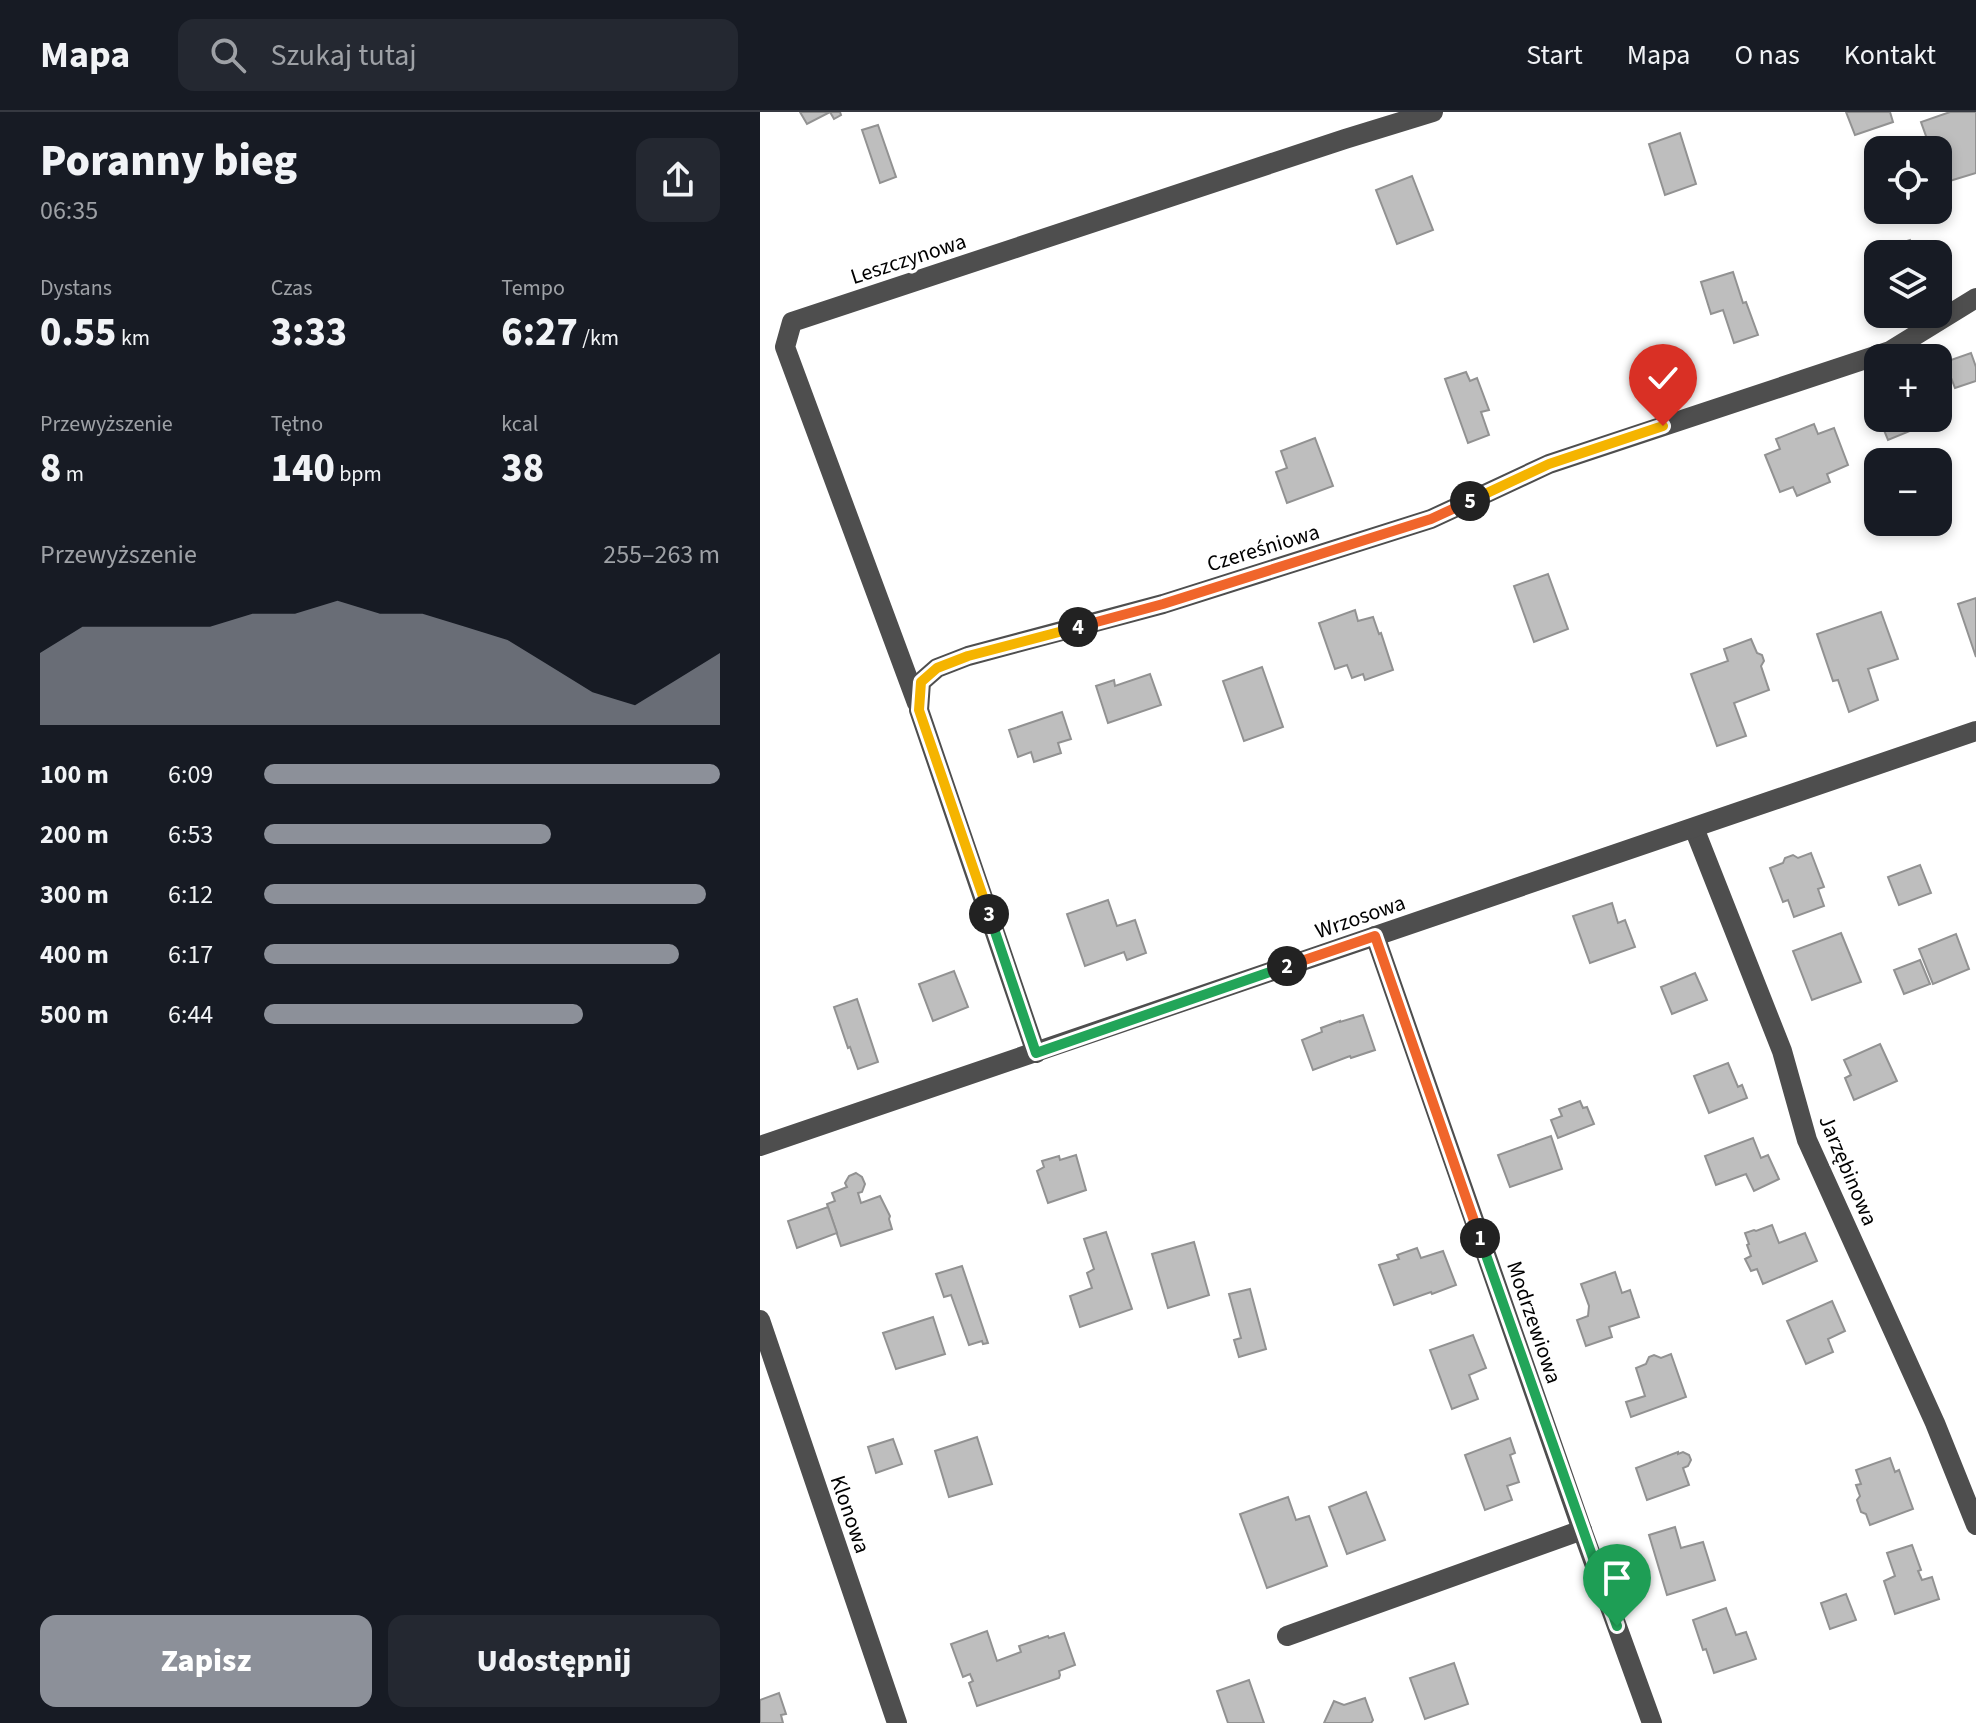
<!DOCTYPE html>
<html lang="pl">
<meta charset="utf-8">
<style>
body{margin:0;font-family:"Source Sans 3",sans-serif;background:#242831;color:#f1f3f6;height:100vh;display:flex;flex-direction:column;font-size:30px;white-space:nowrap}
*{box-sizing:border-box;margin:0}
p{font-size:26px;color:#9ea1a6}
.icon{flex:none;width:44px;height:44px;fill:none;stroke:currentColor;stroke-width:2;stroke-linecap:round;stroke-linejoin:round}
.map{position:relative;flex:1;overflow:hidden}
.sheet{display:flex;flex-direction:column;background:#171b24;width:760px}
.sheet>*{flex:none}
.buttons{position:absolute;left:1104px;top:24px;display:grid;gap:16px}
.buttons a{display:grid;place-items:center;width:88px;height:88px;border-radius:16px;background:#171b24;box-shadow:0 4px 12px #0003;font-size:40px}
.pin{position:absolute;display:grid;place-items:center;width:68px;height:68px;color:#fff;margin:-82px -34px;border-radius:50% 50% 50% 0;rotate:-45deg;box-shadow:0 0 8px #0007}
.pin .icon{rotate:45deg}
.km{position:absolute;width:40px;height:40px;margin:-20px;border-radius:50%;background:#222;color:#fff;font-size:22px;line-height:40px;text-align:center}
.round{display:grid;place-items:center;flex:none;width:84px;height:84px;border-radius:16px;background:#242831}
.overview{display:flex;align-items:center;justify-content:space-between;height:136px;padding:0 40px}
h1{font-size:44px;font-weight:800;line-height:60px}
.stats{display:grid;grid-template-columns:repeat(3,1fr);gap:12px;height:136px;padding:8px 40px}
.stats div{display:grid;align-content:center}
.stats b{font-size:40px;font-weight:800}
.stats small{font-size:22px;font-weight:400}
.stats p{font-size:22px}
.chart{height:224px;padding:16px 40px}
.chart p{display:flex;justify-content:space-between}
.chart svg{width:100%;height:144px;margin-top:8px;fill:#8c9099;opacity:.7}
.primary-button{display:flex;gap:16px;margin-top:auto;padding:16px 40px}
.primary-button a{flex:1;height:92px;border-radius:16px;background:#8c9099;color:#fff;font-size:32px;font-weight:800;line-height:92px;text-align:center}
.primary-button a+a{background:#242831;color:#f1f3f6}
ul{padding:0 40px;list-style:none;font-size:26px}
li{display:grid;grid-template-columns:128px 96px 1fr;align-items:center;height:60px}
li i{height:20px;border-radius:10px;background:#8c9099}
header{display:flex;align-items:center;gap:48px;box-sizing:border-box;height:112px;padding:0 40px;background:#171b24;border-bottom:2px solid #363941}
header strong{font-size:38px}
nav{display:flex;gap:44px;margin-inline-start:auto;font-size:28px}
.search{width:560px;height:72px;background:#242831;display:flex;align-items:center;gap:20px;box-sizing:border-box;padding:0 28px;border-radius:16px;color:#9ea1a6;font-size:30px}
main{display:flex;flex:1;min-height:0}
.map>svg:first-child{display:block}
.building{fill:#bebebe;stroke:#929292;stroke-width:2}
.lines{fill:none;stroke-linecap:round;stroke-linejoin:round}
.minor{stroke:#4e4e4e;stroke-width:20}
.split-1-casing{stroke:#fff;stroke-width:16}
.split-2-casing{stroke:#fff;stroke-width:16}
.split-3-casing{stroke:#fff;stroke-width:16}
.split-4-casing{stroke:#fff;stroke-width:16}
.split-5-casing{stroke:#fff;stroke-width:16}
.split-6-casing{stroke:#fff;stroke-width:16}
.split-1{stroke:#22a559;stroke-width:10}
.split-2{stroke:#f0652b;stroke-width:10}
.split-3{stroke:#22a559;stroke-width:10}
.split-4{stroke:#f5b400;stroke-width:10}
.split-5{stroke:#f0652b;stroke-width:10}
.split-6{stroke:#f5b400;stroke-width:10}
.labels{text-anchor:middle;stroke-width:7;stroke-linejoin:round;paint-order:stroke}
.street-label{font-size:22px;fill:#000;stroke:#fff}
</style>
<header>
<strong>Mapa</strong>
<div class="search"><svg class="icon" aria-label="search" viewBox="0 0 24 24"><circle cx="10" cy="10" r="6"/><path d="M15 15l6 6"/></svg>Szukaj tutaj</div>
<nav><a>Start</a><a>Mapa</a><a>O nas</a><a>Kontakt</a></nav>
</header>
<main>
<section class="sheet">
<div class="overview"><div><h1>Poranny bieg</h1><p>06:35</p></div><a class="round"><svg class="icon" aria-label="share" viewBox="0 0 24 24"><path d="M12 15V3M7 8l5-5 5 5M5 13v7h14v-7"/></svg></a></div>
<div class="stats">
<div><p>Dystans</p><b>0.55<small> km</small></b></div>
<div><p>Czas</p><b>3:33</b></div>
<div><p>Tempo</p><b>6:27<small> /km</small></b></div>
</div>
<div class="stats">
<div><p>Przewyższenie</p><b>8<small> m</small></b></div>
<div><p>Tętno</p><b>140<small> bpm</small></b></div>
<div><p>kcal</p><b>38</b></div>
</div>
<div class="chart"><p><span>Przewyższenie</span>255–263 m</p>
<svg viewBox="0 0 160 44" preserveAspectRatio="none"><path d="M0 44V22L10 14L20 14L30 14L40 14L50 10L60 10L70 6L80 10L90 10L100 14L110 18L120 26L130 34L140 38L150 30L160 22V44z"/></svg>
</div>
<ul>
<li><b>100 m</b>6:09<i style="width:100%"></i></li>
<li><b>200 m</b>6:53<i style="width:63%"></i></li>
<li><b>300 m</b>6:12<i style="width:97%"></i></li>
<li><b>400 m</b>6:17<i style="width:91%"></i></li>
<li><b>500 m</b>6:44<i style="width:70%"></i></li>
</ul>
<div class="primary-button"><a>Zapisz</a><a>Udostępnij</a></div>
</section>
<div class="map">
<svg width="1216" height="1611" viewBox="0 0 1216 1611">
<rect width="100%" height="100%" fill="#fff"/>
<g class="building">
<path d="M40,0h40l1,3 -7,4 -4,-7 -23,12z"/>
<path d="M1086,0h44l3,10 -38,13z"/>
<path d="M1190,0h26v61l-33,10 -5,-13v-20h-7l-10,-28z"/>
<path d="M118,13l18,52 -16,6 -18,-53z"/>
<path d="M920,21l16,51 -31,11 -16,-51z"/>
<path d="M652,64l21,54 -36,14 -21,-54z"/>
<path d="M1150,128l4,14h-24l-2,-7z"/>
<path d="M973,160l10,31 3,-1 12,33 -24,8 -11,-33 -12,4 -10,-32z"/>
<path d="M1211,241l5,14v14l-21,7 -10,-26z"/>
<path d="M706,260l4,9 7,-3 12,32 -8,2 8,23 -21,8 -23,-64z"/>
<path d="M1119,306h40l3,8 -34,14z"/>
<path d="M1054,312l4,10 16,-6 14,37 -21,9 3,8 -33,14 -4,-9 -13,5 -15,-37 15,-6 -4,-10z"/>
<path d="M555,326l18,48 -46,17 -11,-31 11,-4 -6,-17z"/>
<path d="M788,462l20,55 -34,13 -20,-56z"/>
<path d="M1216,486v59l-18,-53z"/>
<path d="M595,498l3,11 15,-4 6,17 2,-1 12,37 -28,10 -2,-6 -11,4 -5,-13 -12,4 -16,-46z"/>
<path d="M1121,500l17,47 -30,10 10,31 -29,12 -11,-32 -5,1 -16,-47z"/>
<path d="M991,527l6,14 5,2 2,6 -3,5 8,24 -35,13 12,33 -29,10 -26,-72 37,-13 -4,-12z"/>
<path d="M502,555l21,60 -39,14 -21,-60z"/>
<path d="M390,562l11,31 -53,18 -12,-37 18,-6 1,6z"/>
<path d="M302,600l9,27 -13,4 3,10 -27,9 -3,-10 -13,5 -9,-27z"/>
<path d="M1051,741l13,34 -6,2 6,17 -30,11 -6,-17 -5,2 -13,-34 13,-5 2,-5 8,-3 5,3z"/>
<path d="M1160,753l11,28 -32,12 -11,-28z"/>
<path d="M348,788l9,26 18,-6 11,33 -19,7 -3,-8 -39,14 -18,-52z"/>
<path d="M852,791l6,20 7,-3 10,27 -45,16 -17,-47z"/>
<path d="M1081,821l20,49 -49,18 -19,-49z"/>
<path d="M1196,822l13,35 -36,15 -14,-35z"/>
<path d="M1160,848l10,24 -26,10 -10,-24z"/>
<path d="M194,859l14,36 -35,14 -14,-37z"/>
<path d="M935,861l12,27 -35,14 -11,-27z"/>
<path d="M97,887l21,63 -20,7 -8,-22 -2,1 -14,-41z"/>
<path d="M603,903l12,35 -24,8 -1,-2 -37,14 -11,-30 20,-8 -1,-4 19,-7v1z"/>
<path d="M1120,932l17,37 -43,19 -9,-22 6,-3 -7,-15z"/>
<path d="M968,951l10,24 4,-2 5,13 -38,15 -15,-37z"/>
<path d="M820,989l3,7 4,-1 7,17 -36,14 -7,-18 11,-4 -3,-7z"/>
<path d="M791,1024l11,33 -52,18 -12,-32z"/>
<path d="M993,1026l8,20 7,-3 11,24 -25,12 -8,-17 -30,11 -11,-29z"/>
<path d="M316,1043l10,35 -38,13 -11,-32 7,-4 -2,-6 17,-5 1,4z"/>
<path d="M96,1061l6,4 3,7 -3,8 -4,1 3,10 19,-7 10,20 -1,3 3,10 -51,17 -14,-42 8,-3 -3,-8 15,-6 -2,-4 4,-7z"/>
<path d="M68,1095l9,26 -40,15 -9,-27z"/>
<path d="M1012,1113l7,18 26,-10 12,28 -54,23 -6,-15 -6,2 -6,-12 6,-3 -4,-11 2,-1 -4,-11 9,-3 2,1z"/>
<path d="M346,1120l26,77 -52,18 -10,-31 22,-8 -5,-15 7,-4 -10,-30z"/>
<path d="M434,1130l15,53 -41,13 -16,-54z"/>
<path d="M657,1136l4,10 22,-7 13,34 -24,9 -1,-2 -37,13 -15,-40 20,-6 -2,-4z"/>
<path d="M202,1154l26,77 -5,1 -1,-3 -13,4 -18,-50 -7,2 -8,-23z"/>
<path d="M855,1160l7,21 8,-3 9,27 -30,10 3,10 -26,9 -9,-26 11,-4 1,-10 -8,-22z"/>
<path d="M490,1177l16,60 -27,8 -5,-17 7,-2 -12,-44z"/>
<path d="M1072,1189l13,30 -17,8 5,13 -27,12 -19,-43z"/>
<path d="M173,1205l12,37 -49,15 -13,-36z"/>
<path d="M713,1223l13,33 -17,7 9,24 -26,10 -22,-59z"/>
<path d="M911,1242l15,43 -55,20 -5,-15 19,-6 -9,-28 10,-4 3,-7 5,-2 7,3z"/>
<path d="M217,1325l15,47 -43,13 -14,-46z"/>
<path d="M750,1326l5,15 -5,2 9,27 -12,4 5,14 -27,10 -20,-55z"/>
<path d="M133,1327l9,25 -26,9 -8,-26z"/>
<path d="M918,1340v2l5,-2 6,3 2,5 -3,6 -5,2 6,17 -42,15 -11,-32z"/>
<path d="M1130,1346l5,14 4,-2 14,39 -43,16 -4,-11 -5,-2 -4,-12 3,-4 -4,-11 5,-1 -5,-14z"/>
<path d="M606,1380l19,48 -38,14 -18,-47z"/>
<path d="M528,1385l8,23 13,-4 18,50 -60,22 -27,-74z"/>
<path d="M915,1415l6,21 22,-6 12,38 -48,15 -18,-60z"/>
<path d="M1152,1433l9,25 -3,1 4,9 10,-3 7,22 -44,15 -11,-33 11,-5 -8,-23z"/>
<path d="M1086,1482l10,26 -26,9 -9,-26z"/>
<path d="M966,1496l10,27 10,-3 10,27 -42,14 -8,-24 -3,1 -10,-30z"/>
<path d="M227,1519l10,30 24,-9 -2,-6 29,-10 1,2 15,-5 11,32 -16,6 1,4 -1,3 -82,28 -8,-23 4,-2 -3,-7 -7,3 -12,-33z"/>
<path d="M694,1551l14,41 -43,15 -15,-41z"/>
<path d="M489,1568l15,43h-36l-11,-32z"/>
<path d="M19,1581l7,21 -5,1 2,8h-23v-23z"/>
<path d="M605,1586l8,22 -2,3h-47l10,-22 10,4z"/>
</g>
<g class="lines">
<g class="minor">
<path d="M157,591l-132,-356 7,-25 553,-183 88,-27"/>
<path d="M934,716l88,223 25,89 128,283 41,102"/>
<path d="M615,824l207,594 70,193"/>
<path d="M276,941l-117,-343 2,-28 16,-14 31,-12 195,-52 268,-85 118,-55 341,-113 86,-53"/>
<path d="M0,1034l1216,-415"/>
<path d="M0,1208l137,403"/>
<path d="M527,1524l295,-106"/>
</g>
</g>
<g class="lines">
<g class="split-1-casing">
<path id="split-1" d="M720,1126l137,388"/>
</g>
<g class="split-2-casing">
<path id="split-2" d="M527,854l88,-30 105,302"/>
</g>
<g class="split-3-casing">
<path id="split-3" d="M229,802l47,139 251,-87"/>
</g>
<g class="split-4-casing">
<path id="split-4" d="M229,802l-70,-204 2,-28 16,-14 31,-12 110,-29"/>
</g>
<g class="split-5-casing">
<path id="split-5" d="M318,515l85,-23 268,-85 39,-18"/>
</g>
<g class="split-6-casing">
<path id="split-6" d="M710,389l79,-37 114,-38"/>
</g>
<use href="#split-1" class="split-1"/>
<use href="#split-2" class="split-2"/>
<use href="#split-3" class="split-3"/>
<use href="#split-4" class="split-4"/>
<use href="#split-5" class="split-5"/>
<use href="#split-6" class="split-6"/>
</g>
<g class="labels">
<g class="street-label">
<text transform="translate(148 146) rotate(-18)" y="8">Leszczynowa</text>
<text transform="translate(503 435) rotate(-17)" y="8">Czereśniowa</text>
<text transform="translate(600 804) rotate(-19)" y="8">Wrzosowa</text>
<text transform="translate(1089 1058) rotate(67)" y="8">Jarzębinowa</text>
<text transform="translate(775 1210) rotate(71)" y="8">Modrzewiowa</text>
<text transform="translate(91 1402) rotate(71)" y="8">Klonowa</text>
</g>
</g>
</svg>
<div class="buttons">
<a><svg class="icon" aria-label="locate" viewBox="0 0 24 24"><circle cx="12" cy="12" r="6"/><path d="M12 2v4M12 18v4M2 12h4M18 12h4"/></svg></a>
<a><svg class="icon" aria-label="layers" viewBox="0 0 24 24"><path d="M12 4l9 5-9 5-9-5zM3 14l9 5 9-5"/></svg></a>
<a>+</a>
<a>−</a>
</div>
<div class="pin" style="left:857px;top:1514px;background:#1e9e55"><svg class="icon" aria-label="arrive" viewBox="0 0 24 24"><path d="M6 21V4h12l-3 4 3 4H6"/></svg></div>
<div class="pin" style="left:903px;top:314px;background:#d93025"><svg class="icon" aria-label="check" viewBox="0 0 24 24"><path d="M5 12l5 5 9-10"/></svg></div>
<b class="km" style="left:720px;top:1126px">1</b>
<b class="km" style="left:527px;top:854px">2</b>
<b class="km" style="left:229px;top:802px">3</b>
<b class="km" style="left:318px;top:515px">4</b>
<b class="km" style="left:710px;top:389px">5</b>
</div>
</main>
